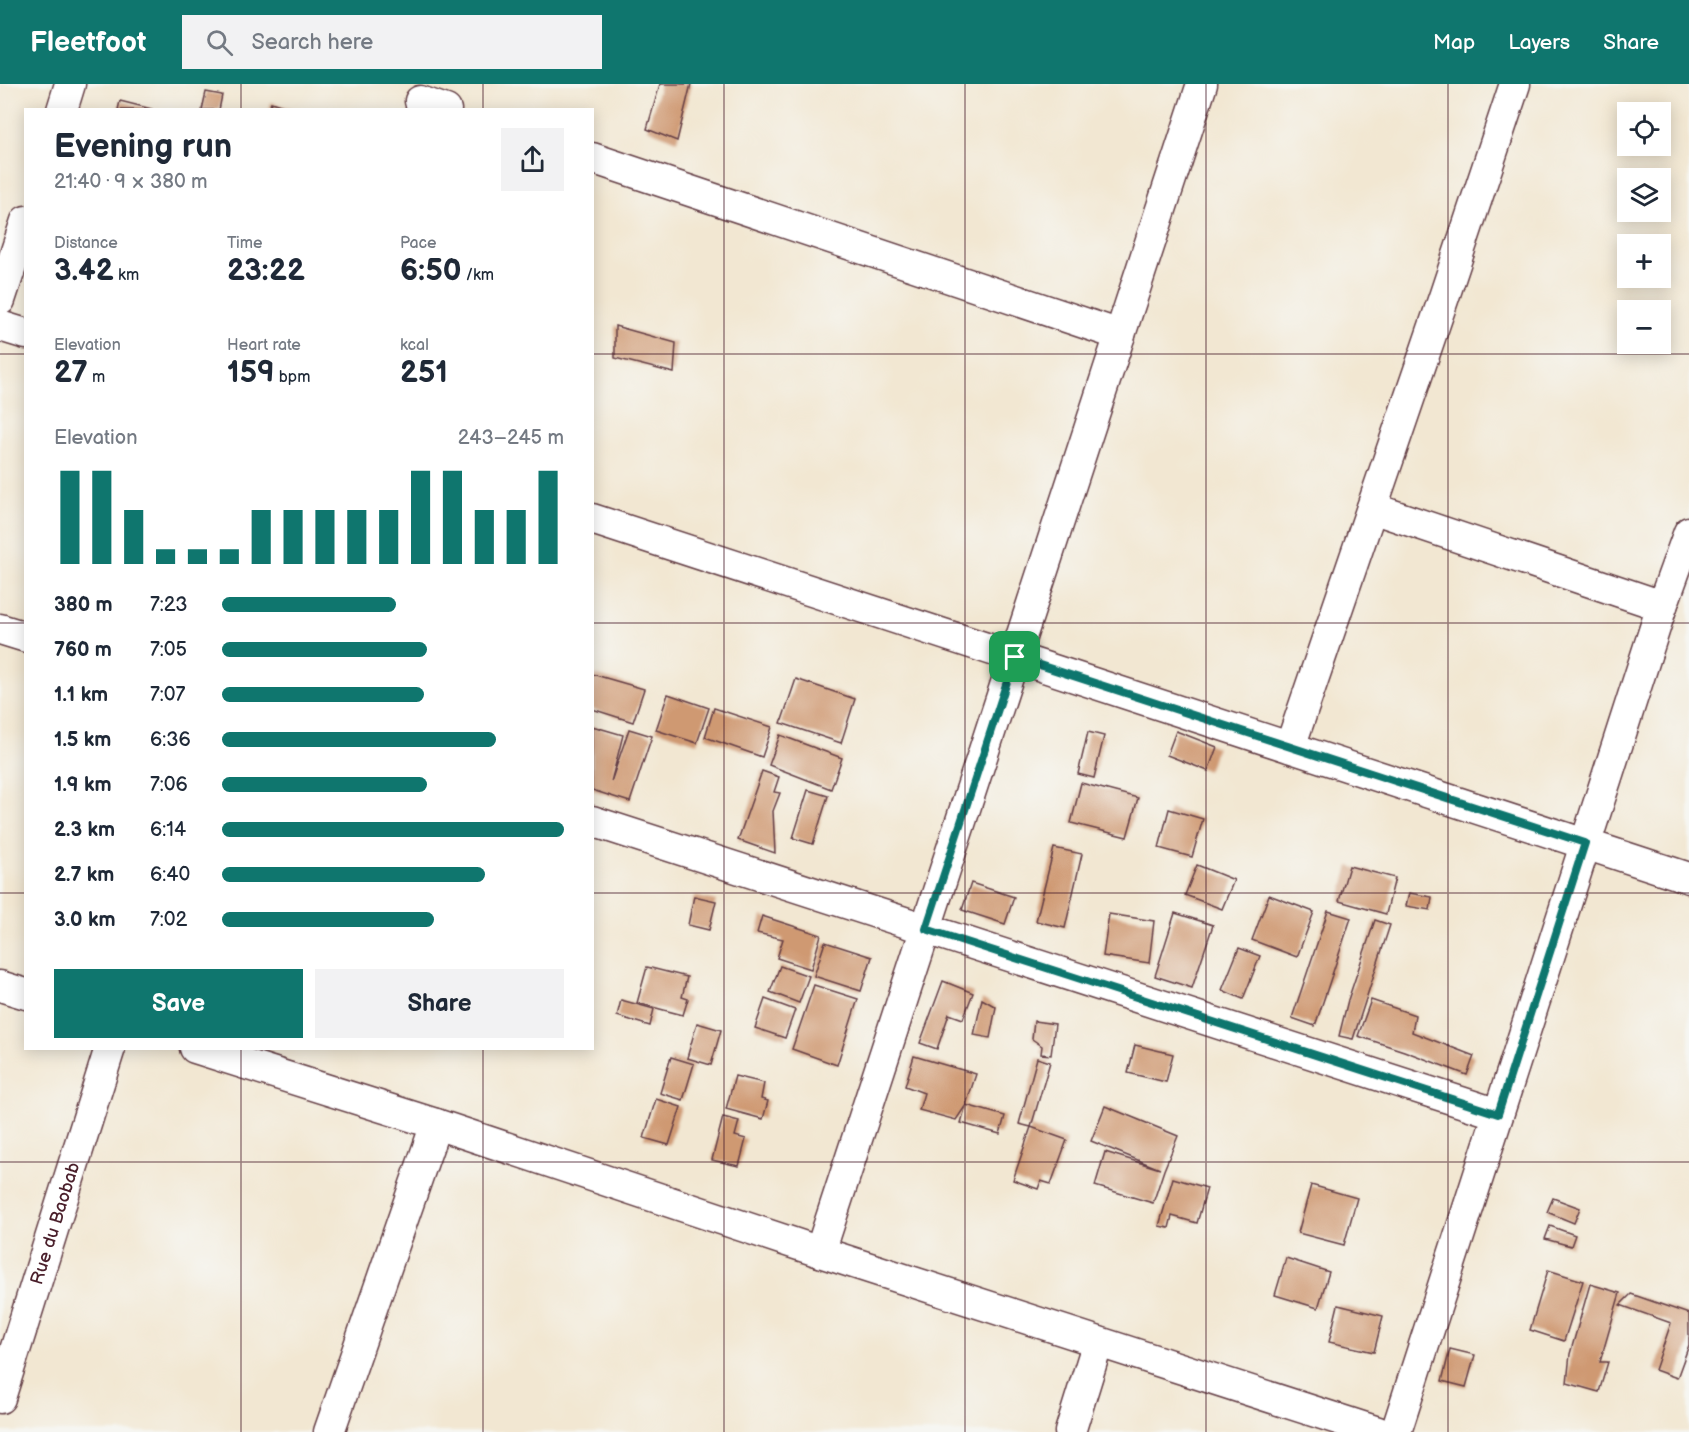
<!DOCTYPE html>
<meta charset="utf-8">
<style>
body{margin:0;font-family:"Balsamiq Sans",sans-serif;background:#f2f2f3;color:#1f2937;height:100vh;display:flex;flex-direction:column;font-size:22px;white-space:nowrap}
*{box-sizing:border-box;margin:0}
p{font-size:20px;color:#747a83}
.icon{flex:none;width:33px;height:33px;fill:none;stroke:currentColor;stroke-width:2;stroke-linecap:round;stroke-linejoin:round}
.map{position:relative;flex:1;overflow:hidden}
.sheet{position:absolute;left:24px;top:24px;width:570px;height:942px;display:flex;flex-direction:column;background:#fff;border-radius:0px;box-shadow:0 3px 15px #0003}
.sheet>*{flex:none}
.fabs{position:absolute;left:1617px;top:18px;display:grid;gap:12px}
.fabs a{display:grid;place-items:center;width:54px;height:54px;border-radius:0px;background:#fff;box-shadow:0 3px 15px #0003;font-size:30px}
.pin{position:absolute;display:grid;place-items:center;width:51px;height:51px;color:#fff;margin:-26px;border-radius:12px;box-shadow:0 3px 9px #0006}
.round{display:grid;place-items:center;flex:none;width:63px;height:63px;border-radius:0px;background:#f2f2f3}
.head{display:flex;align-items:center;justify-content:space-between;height:102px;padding:0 30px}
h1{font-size:33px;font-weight:600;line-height:45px}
.figures{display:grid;grid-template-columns:repeat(3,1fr);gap:9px;height:102px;padding:6px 30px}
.figures div{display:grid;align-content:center}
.figures b{font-size:30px;font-weight:600}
.figures small{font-size:16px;font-weight:400}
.figures p{font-size:16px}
.chart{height:168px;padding:12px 30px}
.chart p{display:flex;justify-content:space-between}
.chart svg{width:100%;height:108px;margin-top:6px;stroke:#0f766e;stroke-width:6}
.button{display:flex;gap:12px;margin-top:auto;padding:12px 30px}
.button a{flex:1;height:69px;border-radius:0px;background:#0f766e;color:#fff;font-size:24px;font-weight:600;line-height:69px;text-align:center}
.button a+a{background:#f2f2f3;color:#1f2937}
ul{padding:0 30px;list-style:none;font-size:20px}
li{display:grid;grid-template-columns:96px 72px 1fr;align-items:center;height:45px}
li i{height:15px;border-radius:8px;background:#0f766e}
header{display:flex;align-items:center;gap:36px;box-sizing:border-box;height:84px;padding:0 30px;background:#0f766e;color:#fff}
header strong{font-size:28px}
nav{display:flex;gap:33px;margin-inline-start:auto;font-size:21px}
.search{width:420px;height:54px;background:#f2f2f3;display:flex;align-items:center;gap:15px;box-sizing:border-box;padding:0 21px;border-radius:0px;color:#747a83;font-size:22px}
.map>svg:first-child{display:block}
.building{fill:#cf9972}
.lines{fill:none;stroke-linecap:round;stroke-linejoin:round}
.minor-casing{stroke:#633d44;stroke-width:33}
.minor{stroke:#fff;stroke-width:30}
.route-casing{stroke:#fff;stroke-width:12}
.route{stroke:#0f766e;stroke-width:8}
.grid{fill:none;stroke:#4a1f2b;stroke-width:1.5;stroke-opacity:0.55}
.labels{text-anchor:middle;stroke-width:5;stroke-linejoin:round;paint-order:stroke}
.street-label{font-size:18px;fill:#4a1f2b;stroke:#f6f6f2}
</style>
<header>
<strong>Fleetfoot</strong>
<div class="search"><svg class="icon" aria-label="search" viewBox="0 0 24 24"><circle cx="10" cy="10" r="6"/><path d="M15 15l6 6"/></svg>Search here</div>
<nav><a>Map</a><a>Layers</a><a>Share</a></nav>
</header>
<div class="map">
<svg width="1689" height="1348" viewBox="0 0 1689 1348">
<rect width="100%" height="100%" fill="#f6f6f2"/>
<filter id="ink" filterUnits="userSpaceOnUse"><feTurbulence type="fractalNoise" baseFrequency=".0167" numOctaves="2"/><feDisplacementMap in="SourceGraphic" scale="12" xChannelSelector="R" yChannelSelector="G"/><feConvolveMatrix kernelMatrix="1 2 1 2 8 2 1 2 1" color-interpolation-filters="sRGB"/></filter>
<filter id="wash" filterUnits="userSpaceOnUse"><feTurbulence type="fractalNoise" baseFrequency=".008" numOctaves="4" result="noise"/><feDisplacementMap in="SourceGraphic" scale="24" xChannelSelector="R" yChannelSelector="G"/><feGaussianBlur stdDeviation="1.35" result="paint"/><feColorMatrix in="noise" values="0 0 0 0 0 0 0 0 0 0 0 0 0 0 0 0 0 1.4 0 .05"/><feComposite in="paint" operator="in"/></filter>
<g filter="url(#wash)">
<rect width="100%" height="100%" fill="#f2e7d2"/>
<g id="blocks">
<g class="building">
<path d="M660,0h31l-14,57 -30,-12z"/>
<path d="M206,8l16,3 -3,15h-17z"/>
<path d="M120,17l32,8v1h-34z"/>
<path d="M271,18l22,7 -1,1h-23z"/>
<path d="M615,242l61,17 -2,30 -59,-15z"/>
<path d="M592,590l52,15 -11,33 -41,-13z"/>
<path d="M796,595l59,20 -14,44 -60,-20z"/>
<path d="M668,610l41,14 -12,35 -41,-13z"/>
<path d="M714,624l58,19 -10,30 -57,-20z"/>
<path d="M592,642l31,9 -12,47 18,-53 23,7 -22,66 -38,-12z"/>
<path d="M1176,647l41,16 -9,24 -41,-16z"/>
<path d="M1088,648l16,4 -10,42 -16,-4z"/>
<path d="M780,651l62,23 -11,31 -62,-24z"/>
<path d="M762,687l17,6 -5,15 6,1 -7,18 2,42 -37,-13z"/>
<path d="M1081,699l57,15 -11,39 -56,-14z"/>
<path d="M808,706l20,6 -15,48 -20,-6z"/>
<path d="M1169,725l34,10 -11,38 -33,-9z"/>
<path d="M1054,764l28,6 -17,74 -29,-7z"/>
<path d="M1197,781l37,15 -12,29 -37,-14z"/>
<path d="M1349,782l46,12 -9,36 -47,-13z"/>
<path d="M971,799l43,14 -9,27 -43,-14z"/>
<path d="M1409,809l23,4 -2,13 -24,-4z"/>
<path d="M1269,811l45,17 -17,45 -45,-17z"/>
<path d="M694,812l22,5 -7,29 -21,-5z"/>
<path d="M1328,827l23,7 -36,108 -23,-8z"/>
<path d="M1175,829l38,12 -21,63 -37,-12z"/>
<path d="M1109,830l45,7 -5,42 -46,-7z"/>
<path d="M762,832l59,19 -10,34 -34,-11 6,-19 -26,-6z"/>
<path d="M1375,836l15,5 -37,114 -14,-3 9,-36z"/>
<path d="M825,858l47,15 -11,34 -47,-15z"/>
<path d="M1239,864l21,8 -17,43 -21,-9z"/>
<path d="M780,882l29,10 -10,27 -29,-11z"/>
<path d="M647,883l40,10 -5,20 6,2 -5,16 -46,-12z"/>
<path d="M943,897l30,12 -10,26 -14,-5 -12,35 -17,-6z"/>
<path d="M814,901l44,14 -21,66 -45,-16z"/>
<path d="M765,915l30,11 -10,28 -30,-10z"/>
<path d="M982,915l14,8 -6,31 -16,-3z"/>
<path d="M621,916l33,9 -4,17 -33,-10z"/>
<path d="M1371,916l44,15 -3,17 62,24 -7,19 -63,-24 -46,-15z"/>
<path d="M1034,937l21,3 -4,31 -10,-1 1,-8 -10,-7z"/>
<path d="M697,939l24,7 -10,35 -24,-7z"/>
<path d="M1135,961l38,9 -7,28 -38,-9z"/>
<path d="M914,972l62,18 -10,31 -10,15 -37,-10 5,-17 -19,-7z"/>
<path d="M671,973l23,7 -11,36 -23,-7z"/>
<path d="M1037,974l13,4 -19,65 -12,-3z"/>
<path d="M735,992l29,7 -3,16 7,2 -5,18 -37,-10z"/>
<path d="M656,1015l25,8 -12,38 -25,-7z"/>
<path d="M966,1021l39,11 -5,18 -39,-11z"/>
<path d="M1105,1022l73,30 -14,34 -11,33 -58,-17 10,-34 55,17 -69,-28z"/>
<path d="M723,1033l16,4 -4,15 11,3 -7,27 -27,-6z"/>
<path d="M1031,1043l36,13 -16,44 -10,-3 -3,8 -25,-9z"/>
<path d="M1173,1094l34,10 -10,35 -25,-7 -3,12 -10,-2z"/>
<path d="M1311,1101l46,13 -13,47 -46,-12z"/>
<path d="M1553,1114l27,10 -6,15 -27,-11z"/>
<path d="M1550,1142l25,9 -4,11 -26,-7z"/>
<path d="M1286,1174l43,14 -11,36 -43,-13z"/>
<path d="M1548,1186l35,11 -19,60 -34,-11z"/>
<path d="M1590,1200l30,9 -20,69h8l-9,30 -32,-9 3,-29z"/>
<path d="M1631,1210l58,20v31l-12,33 -22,-8 16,-47 -51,-18z"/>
<path d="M1338,1221l45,11 -9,36 -45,-10z"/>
<path d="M1450,1265l25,6 -9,32 -24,-6z"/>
</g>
</g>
</g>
<g filter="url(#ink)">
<use href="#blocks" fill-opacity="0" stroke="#633d44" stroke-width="1.5"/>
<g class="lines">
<g class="minor-casing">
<g id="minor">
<path d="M420,17l26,9"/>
<path d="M62,26l8,-26"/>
<path d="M592,74l528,177"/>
<path d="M0,216l26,-79"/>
<path d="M0,242l26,8"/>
<path d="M1372,424l290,98"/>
<path d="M592,435l1097,359"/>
<path d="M0,545l26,8"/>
<path d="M1290,663l155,-453 70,-210"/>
<path d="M592,737l906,293"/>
<path d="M0,902l26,8"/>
<path d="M195,964l241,76 384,128 558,180"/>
<path d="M820,1168l382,-1168"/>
<path id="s1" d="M0,1314l110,-350"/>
<path d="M329,1348l107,-308"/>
<path d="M1070,1348l28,-90"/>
<path d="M1396,1348l266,-826 27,-74"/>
</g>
</g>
<use href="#minor" class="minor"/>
</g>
</g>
<g class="lines" filter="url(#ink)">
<g class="route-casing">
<path id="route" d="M1015,573l570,186 -87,271 -572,-185z"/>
</g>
<use href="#route" class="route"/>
</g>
<path class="grid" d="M241,0v26M483,0v26M724,0v1348M965,0v1348M1206,0v1348M1448,0v1348M0,270h26M592,270h1097M0,539h26M592,539h1097M0,809h26M592,809h1097M241,964v384M483,964v384M0,1078h1689"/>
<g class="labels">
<g class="street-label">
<text dy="6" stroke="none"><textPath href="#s1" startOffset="183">Rue du Baobab</textPath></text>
</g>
</g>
</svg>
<div class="fabs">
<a><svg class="icon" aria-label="locate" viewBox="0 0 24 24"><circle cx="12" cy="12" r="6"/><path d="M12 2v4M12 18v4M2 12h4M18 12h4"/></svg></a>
<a><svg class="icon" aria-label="layers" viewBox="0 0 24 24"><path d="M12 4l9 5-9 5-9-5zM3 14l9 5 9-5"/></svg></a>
<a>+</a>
<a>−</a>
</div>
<div class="pin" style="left:1015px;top:573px;background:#1e9e55"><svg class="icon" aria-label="arrive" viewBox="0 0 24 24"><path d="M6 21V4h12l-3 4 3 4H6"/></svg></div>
<section class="sheet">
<div class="head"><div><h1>Evening run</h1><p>21:40 · 9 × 380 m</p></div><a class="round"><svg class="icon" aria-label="share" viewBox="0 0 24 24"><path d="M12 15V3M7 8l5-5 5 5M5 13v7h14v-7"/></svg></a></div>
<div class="figures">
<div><p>Distance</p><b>3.42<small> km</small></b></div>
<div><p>Time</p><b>23:22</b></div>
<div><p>Pace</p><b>6:50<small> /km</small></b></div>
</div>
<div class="figures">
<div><p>Elevation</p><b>27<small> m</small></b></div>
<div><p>Heart rate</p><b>159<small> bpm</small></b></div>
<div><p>kcal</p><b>251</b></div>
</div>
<div class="chart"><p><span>Elevation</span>243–245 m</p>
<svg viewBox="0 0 160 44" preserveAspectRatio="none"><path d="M5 44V6M15 44V6M25 44V22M35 44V38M45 44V38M55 44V38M65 44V22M75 44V22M85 44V22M95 44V22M105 44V22M115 44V6M125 44V6M135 44V22M145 44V22M155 44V6"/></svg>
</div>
<ul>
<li><b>380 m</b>7:23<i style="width:51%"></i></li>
<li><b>760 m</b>7:05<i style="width:60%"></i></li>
<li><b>1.1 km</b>7:07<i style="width:59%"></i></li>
<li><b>1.5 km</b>6:36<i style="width:80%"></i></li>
<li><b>1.9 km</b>7:06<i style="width:60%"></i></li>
<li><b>2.3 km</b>6:14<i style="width:100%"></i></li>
<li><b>2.7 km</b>6:40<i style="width:77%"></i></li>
<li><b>3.0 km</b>7:02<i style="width:62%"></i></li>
</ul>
<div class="button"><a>Save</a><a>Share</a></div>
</section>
</div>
